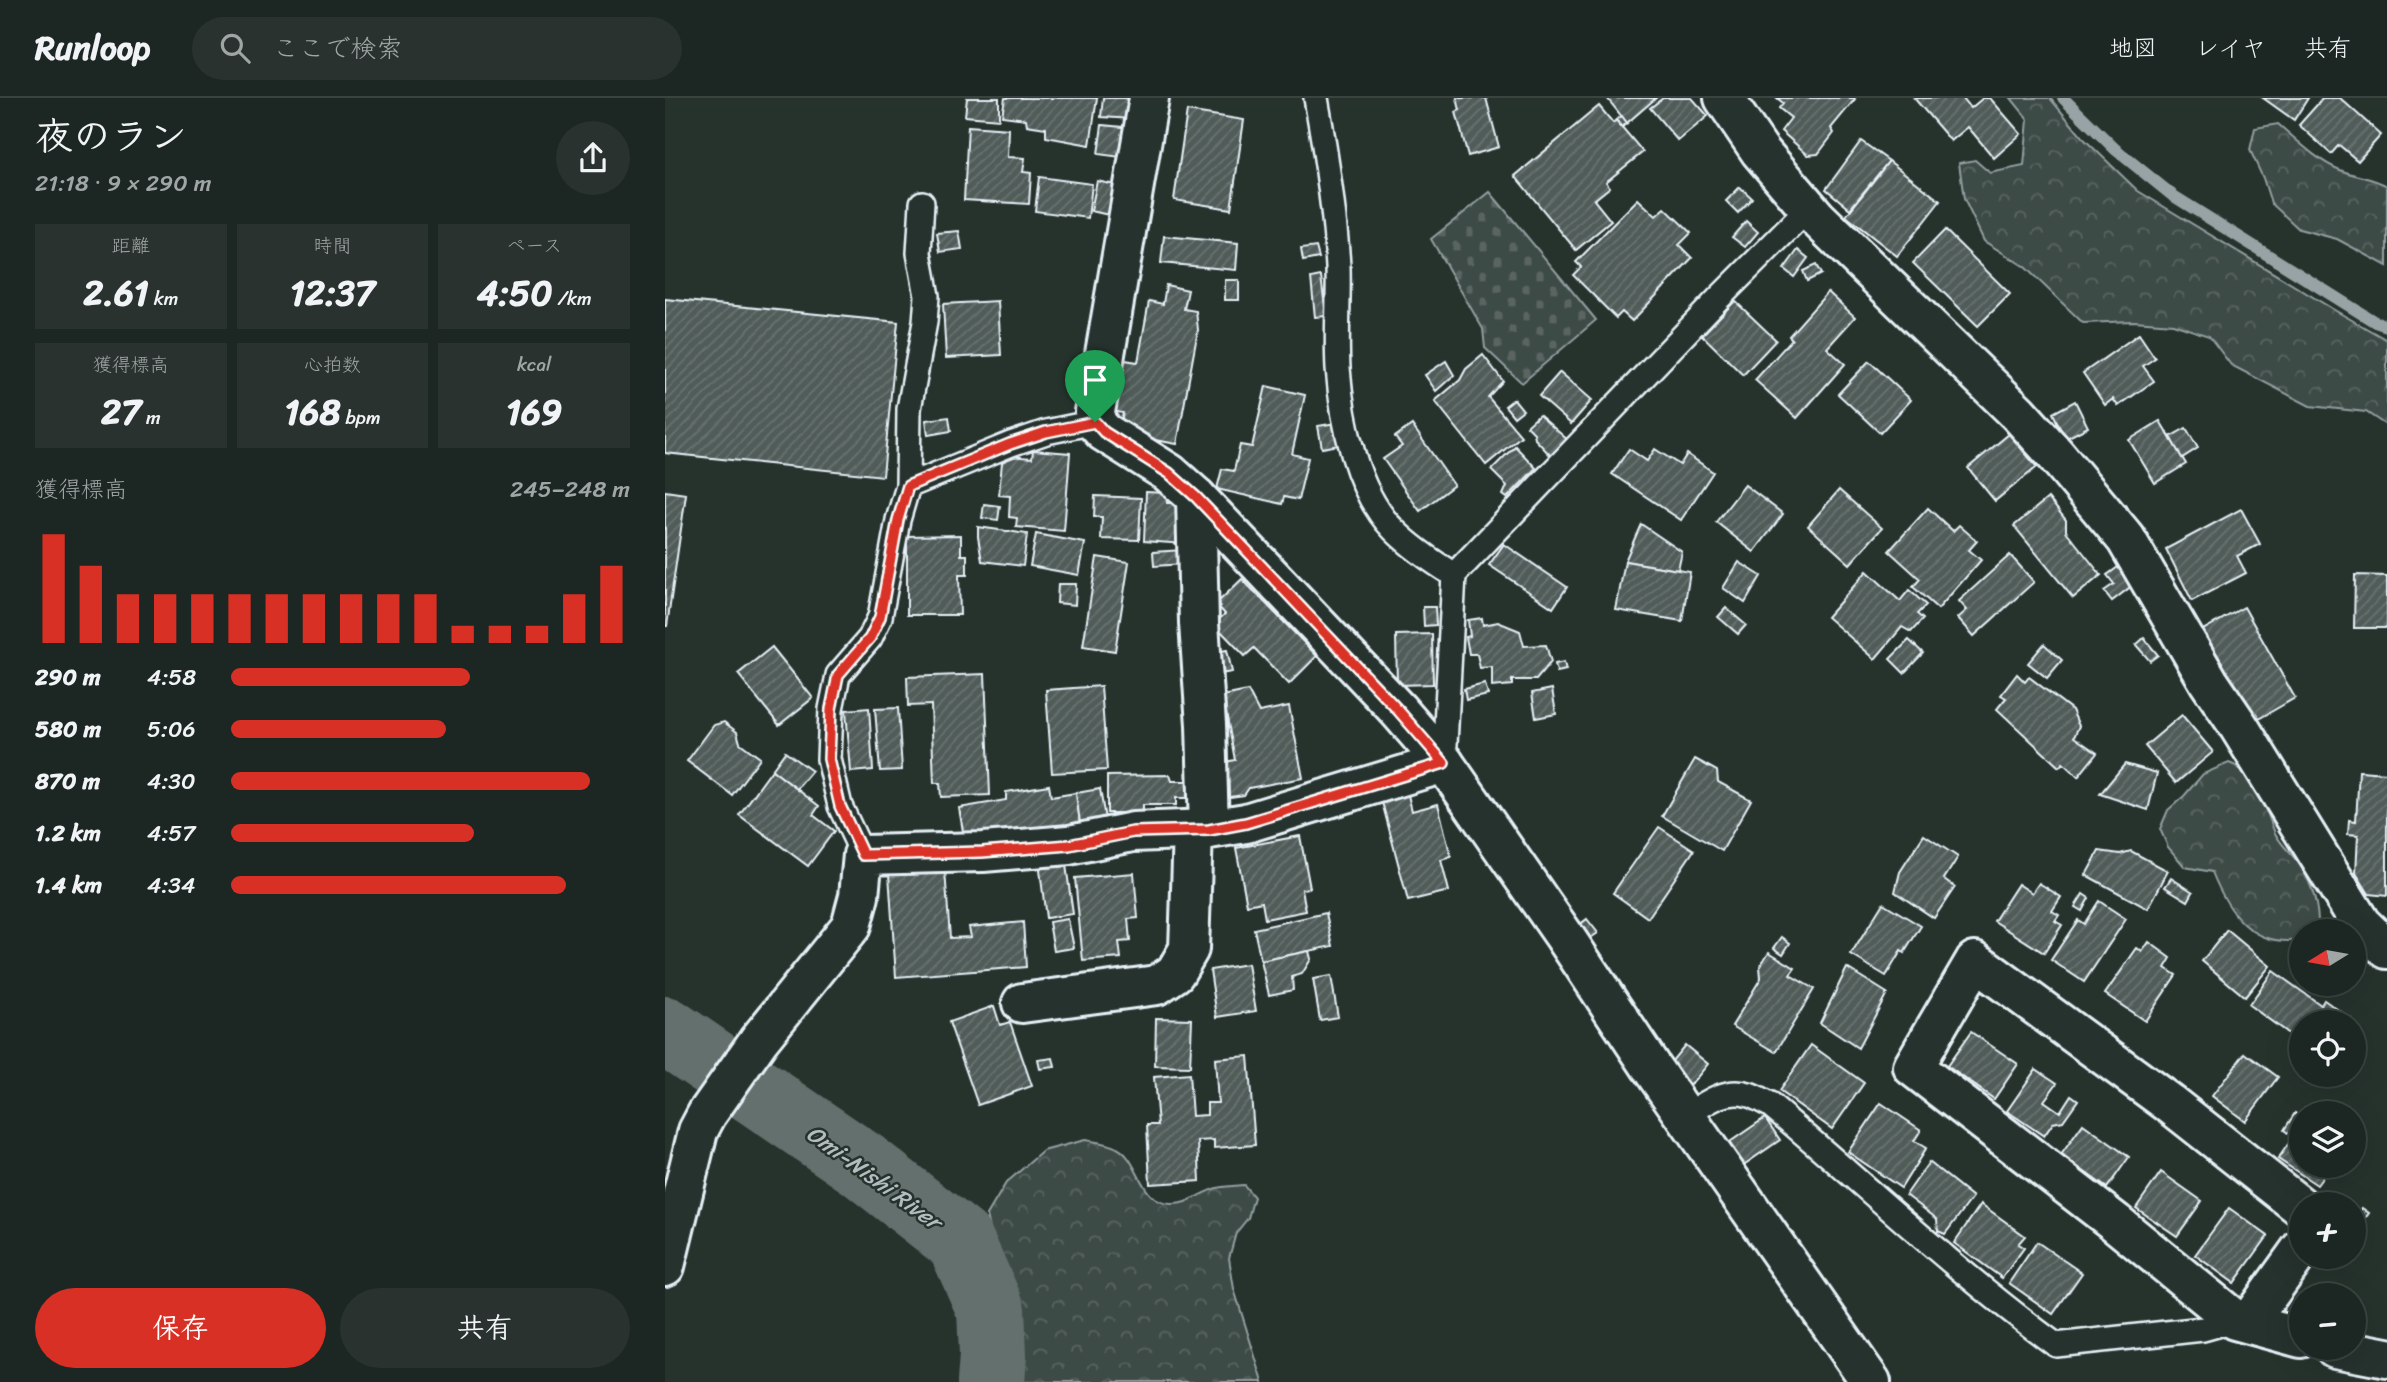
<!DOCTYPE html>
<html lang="ja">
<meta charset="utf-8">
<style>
body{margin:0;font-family:Sriracha,"Klee One",sans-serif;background:#29322f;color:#f1f3f6;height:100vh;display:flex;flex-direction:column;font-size:26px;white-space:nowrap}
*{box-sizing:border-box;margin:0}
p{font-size:23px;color:#a0a5a5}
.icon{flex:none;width:38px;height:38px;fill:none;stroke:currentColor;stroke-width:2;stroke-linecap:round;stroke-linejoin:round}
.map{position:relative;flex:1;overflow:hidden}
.side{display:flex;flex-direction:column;background:#1c2622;width:665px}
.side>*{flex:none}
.needle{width:46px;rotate:259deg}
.controls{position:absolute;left:1624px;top:821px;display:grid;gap:14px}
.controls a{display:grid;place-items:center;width:77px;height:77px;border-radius:50%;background:#1c2622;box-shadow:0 7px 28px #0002,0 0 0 2px #3a4340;font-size:35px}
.pin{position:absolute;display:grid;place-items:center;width:60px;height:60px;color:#fff;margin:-72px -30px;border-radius:50% 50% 50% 0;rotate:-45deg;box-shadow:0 0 7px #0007}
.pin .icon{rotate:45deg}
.round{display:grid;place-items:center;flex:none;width:74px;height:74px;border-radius:37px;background:#29322f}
.head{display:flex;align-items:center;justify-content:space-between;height:119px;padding:0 35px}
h1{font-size:38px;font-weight:800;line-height:52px}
.metrics{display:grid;grid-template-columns:repeat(3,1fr);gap:10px;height:119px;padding:7px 35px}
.metrics div{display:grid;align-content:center;border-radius:0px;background:#29322f;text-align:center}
.metrics b{font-size:35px;font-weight:800}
.metrics small{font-size:19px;font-weight:400}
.metrics p{font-size:19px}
.chart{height:196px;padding:14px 35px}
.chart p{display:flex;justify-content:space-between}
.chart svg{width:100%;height:126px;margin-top:7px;stroke:#d93025;stroke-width:6}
.action{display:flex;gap:14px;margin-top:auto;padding:14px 35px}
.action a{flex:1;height:80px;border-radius:42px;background:#d93025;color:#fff;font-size:28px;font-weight:800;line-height:80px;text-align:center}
.action a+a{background:#29322f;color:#f1f3f6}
ul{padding:0 35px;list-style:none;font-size:23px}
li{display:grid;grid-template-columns:112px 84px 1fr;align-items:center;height:52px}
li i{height:18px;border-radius:9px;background:#d93025}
header{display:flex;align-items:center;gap:42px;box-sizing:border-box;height:98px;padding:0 35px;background:#1c2622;border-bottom:2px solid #3a4340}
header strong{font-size:33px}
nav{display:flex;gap:38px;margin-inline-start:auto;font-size:24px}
.search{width:490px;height:63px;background:#29322f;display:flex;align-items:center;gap:18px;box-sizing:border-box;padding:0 24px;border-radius:38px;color:#a0a5a5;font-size:26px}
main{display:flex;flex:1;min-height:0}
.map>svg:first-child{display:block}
.forest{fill:url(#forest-crowns);stroke:#939ea0;stroke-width:2}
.cemetery{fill:url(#cemetery-stones);stroke:#939ea0;stroke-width:2}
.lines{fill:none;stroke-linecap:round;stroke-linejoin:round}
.stream{stroke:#98a3a5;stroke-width:12}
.river{stroke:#636f6d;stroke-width:68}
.building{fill:url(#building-hatch);stroke:#e8f1f8;stroke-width:2}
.service-casing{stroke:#e8f1f8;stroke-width:28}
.minor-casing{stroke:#e8f1f8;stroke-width:44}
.service{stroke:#26332d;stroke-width:23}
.minor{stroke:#26332d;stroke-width:38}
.route-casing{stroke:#fff;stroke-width:14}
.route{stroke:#d93025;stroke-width:9}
.labels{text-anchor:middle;stroke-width:5;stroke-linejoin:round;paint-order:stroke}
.water-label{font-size:23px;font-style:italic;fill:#b3bdc0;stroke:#26332d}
</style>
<header>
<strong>Runloop</strong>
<div class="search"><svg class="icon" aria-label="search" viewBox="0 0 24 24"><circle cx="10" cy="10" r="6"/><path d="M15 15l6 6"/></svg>ここで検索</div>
<nav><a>地図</a><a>レイヤ</a><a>共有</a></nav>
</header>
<main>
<section class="side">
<div class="head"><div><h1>夜のラン</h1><p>21:18 · 9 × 290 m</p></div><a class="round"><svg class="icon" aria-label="share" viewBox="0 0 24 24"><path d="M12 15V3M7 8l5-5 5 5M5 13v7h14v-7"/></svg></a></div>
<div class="metrics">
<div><p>距離</p><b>2.61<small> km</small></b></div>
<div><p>時間</p><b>12:37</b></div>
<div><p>ペース</p><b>4:50<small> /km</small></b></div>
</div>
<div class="metrics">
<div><p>獲得標高</p><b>27<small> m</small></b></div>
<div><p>心拍数</p><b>168<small> bpm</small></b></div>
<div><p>kcal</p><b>169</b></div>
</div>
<div class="chart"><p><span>獲得標高</span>245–248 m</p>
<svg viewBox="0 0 160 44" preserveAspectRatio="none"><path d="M5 44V6M15 44V17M25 44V27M35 44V27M45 44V27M55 44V27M65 44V27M75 44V27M85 44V27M95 44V27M105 44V27M115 44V38M125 44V38M135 44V38M145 44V27M155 44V17"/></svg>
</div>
<ul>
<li><b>290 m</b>4:58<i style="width:60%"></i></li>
<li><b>580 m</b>5:06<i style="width:54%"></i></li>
<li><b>870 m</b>4:30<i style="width:90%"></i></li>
<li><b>1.2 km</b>4:57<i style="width:61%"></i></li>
<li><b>1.4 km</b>4:34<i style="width:84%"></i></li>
</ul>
<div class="action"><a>保存</a><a>共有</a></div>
</section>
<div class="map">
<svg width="1722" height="1284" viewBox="0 0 1722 1284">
<defs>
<pattern id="forest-crowns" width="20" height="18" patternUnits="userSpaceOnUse" patternTransform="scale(1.75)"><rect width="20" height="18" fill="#3e4b47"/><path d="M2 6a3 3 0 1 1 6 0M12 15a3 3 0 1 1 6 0" fill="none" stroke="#5a6562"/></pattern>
<pattern id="cemetery-stones" width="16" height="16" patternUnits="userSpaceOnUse" patternTransform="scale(1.75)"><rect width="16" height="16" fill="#3e4b47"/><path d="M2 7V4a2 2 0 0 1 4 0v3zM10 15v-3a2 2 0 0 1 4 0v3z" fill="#5a6562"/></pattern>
<pattern id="building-hatch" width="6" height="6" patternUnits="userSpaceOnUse" patternTransform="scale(1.75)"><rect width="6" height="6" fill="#505c59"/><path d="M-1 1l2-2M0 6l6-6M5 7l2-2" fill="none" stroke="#697472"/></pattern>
</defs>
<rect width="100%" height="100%" fill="#26332d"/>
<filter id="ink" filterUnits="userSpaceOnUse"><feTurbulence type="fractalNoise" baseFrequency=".0143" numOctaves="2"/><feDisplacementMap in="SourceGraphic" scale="14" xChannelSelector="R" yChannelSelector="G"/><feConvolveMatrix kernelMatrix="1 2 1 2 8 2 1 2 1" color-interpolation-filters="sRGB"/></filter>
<g filter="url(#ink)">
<g class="forest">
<path d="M1346,0h39l32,39 56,54 198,120 51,29v86l-21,-14 -56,-6 -79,-41 -22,-29 -36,-12 -39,-3 -51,2 -58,-56 -41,-26 -20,-42 -5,-36 16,-3 15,13 34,-7 4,-47z"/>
<path d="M1613,26c20,17 38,36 62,46 16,7 32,7 47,16v80l-50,-27 -38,-10 -28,-26 -8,-25 -13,-28 5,-22z"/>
<path d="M1564,665c28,9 36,46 46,70 6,13 20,23 27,35 11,19 17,42 16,63h-17v9c-49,8 -73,-28 -89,-68l-27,-5 -17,-20 -8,-18 8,-19 16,-14 19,-22z"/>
<path d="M420,1042c10,2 23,3 32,8 23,11 22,55 54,56 18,1 30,-12 46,-16 9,-2 18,-2 27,-3l10,12 -6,21 -12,15 -7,25 5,31 29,93h-245l-1,-51 -11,-56 -12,-28 -7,-32 19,-32 37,-32z"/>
</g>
<path class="cemetery" d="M825,94l106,128 -74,63 -37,-35 -2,-19 -52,-90z"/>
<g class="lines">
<path class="stream" d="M1398,0l52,51 57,46 203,127 12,4"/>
<path class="river" d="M0,932l198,135 97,76 31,69 2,45 -2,27"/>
</g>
<g class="building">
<path d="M302,0h32v21l-34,-3z"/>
<path d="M340,0h92l-7,47 -44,-8v-9l-19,-3 -1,-6 -24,-3z"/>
<path d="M438,0h32l-2,21 -32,-2z"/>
<path d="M792,0h29l13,49 -31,9 -12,-44 4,-2z"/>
<path d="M942,0h49l-29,25z"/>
<path d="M998,0h29l16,18 -30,25 -28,-33z"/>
<path d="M1112,0h77l1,1 -24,29 3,5 -16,21 -10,1 -27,-24 10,-13 -12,-10 4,-5z"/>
<path d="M1249,0h49l8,10 12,-10h7l31,36 -27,24 -26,-31 -17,14z"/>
<path d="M1598,0h45l-14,22z"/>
<path d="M1658,0h17l41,37 -23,26 -19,-16 -8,9 -32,-29z"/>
<path d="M934,8l14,17 3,-3 27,32 -37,30 4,5 -16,13 17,21 -35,29 -61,-74z"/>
<path d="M522,13l57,9 -13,89 -57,-9z"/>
<path d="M957,18l5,7 -5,4 -6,-7z"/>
<path d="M437,27l30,3 -4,30 -30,-4z"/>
<path d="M303,28l41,3 -1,28 17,1 -2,14 8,1 -2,31 -65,-4z"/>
<path d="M1196,43l28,20 -39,48 -24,-20z"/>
<path d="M1224,63l51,40 -43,55 -51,-40z"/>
<path d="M374,79l53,7 -4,34 -53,-7z"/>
<path d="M432,83l18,4 -6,30 -18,-4z"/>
<path d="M1075,89l12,11 -14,15 -12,-12z"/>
<path d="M973,101l18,17 9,-8 26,25 -12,12 13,13 -60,63 -10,-9 -6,6 -43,-43 8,-8 -5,-5z"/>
<path d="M1081,123l12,11 -13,15 -13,-10z"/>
<path d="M1280,132l65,64 -32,32 -65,-63z"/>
<path d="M294,133l3,18 -22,3 -3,-19z"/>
<path d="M499,138l74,7 -2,27 -75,-7z"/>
<path d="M651,149l3,11 -16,3 -2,-12z"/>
<path d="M1133,152l10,8 -14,19 -10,-8z"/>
<path d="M1151,167l5,9 -14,7 -4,-10z"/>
<path d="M656,178l5,40 -11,1 -4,-39z"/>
<rect x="560" y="182" width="14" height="20"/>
<path d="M501,187l22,5 -4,19 12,2 2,19 -21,114 -44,-8 1,-8 -14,-3 3,-12 -15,-2 10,-52 20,3 11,-61 14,3z"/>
<path d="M1163,194l27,25 -28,31 18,16 -48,54 -42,-38 37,-41 -3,-3z"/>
<path d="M0,201l233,23 -15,154 -218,-23z"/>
<path d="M333,203l3,54 -55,3 -3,-54z"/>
<path d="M1070,203l41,39 -33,35 -41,-40z"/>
<path d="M1474,236l16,24 -12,8 11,15 -36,25 -5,-7 -8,6 -22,-32z"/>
<path d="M818,257l20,26 -15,16 33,39 -35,29 -51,-64 25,-21 6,-11z"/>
<path d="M781,263l8,14 -18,16 -11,-16z"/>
<path d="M1204,263l42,39 -31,33 -42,-39z"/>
<path d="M895,274l32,28 -21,24 -32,-28z"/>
<path d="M601,288l39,9 -13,59 16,4 -10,42 -14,-3 -2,7 -65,-15 5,-20 12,2 6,-26 12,2z"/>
<path d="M849,301l9,11 -9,7 -9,-11z"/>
<path d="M1410,303l13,26 -23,12 -12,-26z"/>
<path d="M874,317l30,26 -17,16 -17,-18 -1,-6 -7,-7z"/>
<path d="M284,319l2,14 -23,4 -2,-15z"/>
<path d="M1495,323l26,43 -31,19 -26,-43z"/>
<path d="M671,325l3,22 -17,3 -4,-22z"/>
<path d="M747,327l42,60 -34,26 -37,-52 19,-13 -7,-9z"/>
<path d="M1521,330l12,20 -16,10 -12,-21z"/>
<path d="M1344,336l28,33 -42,34 -27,-33z"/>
<path d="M850,348l21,22 -29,30 -4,-3 4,-9 -16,-16z"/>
<path d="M964,351l18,12 8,-12 25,16 7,-11 26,18 -32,48 -69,-46z"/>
<path d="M368,352l37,3 -6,78 -48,-4 1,-9 -8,-1 1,-21 -11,-1 3,-33 7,-6 23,2z"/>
<path d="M1080,387l38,29 -29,38 -38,-30z"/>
<path d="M1174,392l43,38 -32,36 -42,-38z"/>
<path d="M0,393l21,3 -19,132h-2z"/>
<path d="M481,394l20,1 1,10h9l8,41 -40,-3z"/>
<path d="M430,398l46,2 -2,42 -38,-1 1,-22h-8z"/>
<path d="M1383,400l18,22v11l35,44 -28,23 -59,-72z"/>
<path d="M319,406l16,2 -2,14 -16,-2z"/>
<path d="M1263,410l25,23 6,-6 18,16 -8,9 12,10 -43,49 -25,-22 7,-8 -31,-28z"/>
<path d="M1576,411l19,35 -23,12 9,17 -54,28 -26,-52z"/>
<path d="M976,426l41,28 -4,18 -53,-9z"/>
<path d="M313,429l49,7 -4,32 -41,-5 -4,-24z"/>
<path d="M371,436l49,9 -6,32 -49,-9z"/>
<path d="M296,437v20h6v20h-8l1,40h-53v-79z"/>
<path d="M839,446l63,43 -14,21 -64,-43z"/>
<path d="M518,452l1,14 -30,2 -1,-14z"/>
<path d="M1345,457l24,27 -60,54 -16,-18 9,-8 -8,-9z"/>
<path d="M432,459l32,5 -14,89 -32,-5z"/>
<path d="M960,463l65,11 -8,49 -66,-11z"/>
<path d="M1074,464l22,14 -16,27 -22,-15z"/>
<path d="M1453,469l15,18 -21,16 -8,-10 10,-7 -7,-9z"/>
<path d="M1202,473l33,30 9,-11 17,15 -9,9 6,5 -12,13 -9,-5 -27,32 -48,-42z"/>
<path d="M1690,477l32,1v52h-33z"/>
<path d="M577,481l75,77 -28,28 -35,-36 -9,8 -31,-32 11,-10 -9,-10z"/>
<path d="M393,486h18l-1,21 -18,-2z"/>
<path d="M758,509h12l1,18 -12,1z"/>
<path d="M1579,509l51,91 -40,23 -52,-91z"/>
<path d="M1061,510l20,17 -8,9 -20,-17z"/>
<path d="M817,520l1,7 15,-3 22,9 4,15 22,-1 5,17 -15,18h-24v5l-20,2v-20l-12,1 -3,-14h-8l-3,-17 4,-1 -2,-16z"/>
<path d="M767,536l1,50 -36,1 -1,-50z"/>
<path d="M1479,540l14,17 -8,6 -14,-16z"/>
<path d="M1244,542l14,13 -19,20 -14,-14z"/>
<path d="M1379,546l18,16 -15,18 -19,-15z"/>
<path d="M107,549l41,51 -34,27 -41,-51z"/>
<path d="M562,552l5,22 -12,2 -4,-22z"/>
<path d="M899,564l2,8 -9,2 -2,-8z"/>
<path d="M320,576l5,121 -49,2 -1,-14h-6l-3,-78 -23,1 -1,-29z"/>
<path d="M1352,576l8,8 4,-5 43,33 7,16 -5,11 23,16 -19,24 -15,-14 -4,4 -62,-58 9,-11 -5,-3z"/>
<path d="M820,586l3,11 -22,5 -2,-11z"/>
<path d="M436,588l6,84 -55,3 -6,-83z"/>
<path d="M887,591l4,25 -20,4 -4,-25z"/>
<path d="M583,593l11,21 30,-6 14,72 -54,10 -5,7 -15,2 -4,-35 10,-2 -12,-64z"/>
<path d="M204,610l4,62 -22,2 -5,-62z"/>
<path d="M233,610l4,62 -22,1 -5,-62z"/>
<path d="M1517,617l31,37 -37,31 -31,-37z"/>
<path d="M59,624l13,10 3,11 20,15 -28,37 -45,-34 27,-36z"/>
<path d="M120,654l27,19 -15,18 -25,-19z"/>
<path d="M1030,661l22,12 1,11 33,18 -29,51 -60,-35z"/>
<path d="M1460,666l32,9 -9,37 -48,-16z"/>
<path d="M107,672l47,36 -6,9 21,16 -26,35 -69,-51z"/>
<path d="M1694,673l28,2v123l-18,-2 -13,-21 2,-38 -10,-1 1,-14 7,1z"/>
<path d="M505,677l2,6h21v17h-17v7h-33v8h-36v-37z"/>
<path d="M384,687l2,12 25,-4 4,30 -115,20 -6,-35 47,-8v-8z"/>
<path d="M435,691l6,36 -26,-2 -4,-30z"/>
<path d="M743,697l4,16 26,-7 13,53 -10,3 8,31 -41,10 -26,-99z"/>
<path d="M994,729l35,23 -46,68 -35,-25z"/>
<path d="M1259,737l34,22 -14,22 11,8 -21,31 -39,-26 5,-20z"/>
<path d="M635,738l10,52 -8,1 4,22 -41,8 -3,-17 -15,3 -11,-57z"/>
<path d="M1434,753l21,3 11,-3 37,20 -20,38 -62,-34z"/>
<path d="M400,760l8,56 -27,4 -7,-56z"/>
<path d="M280,772l5,68 21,-1 -2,-10 54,-5 3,45 -130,10 -7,-103z"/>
<path d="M469,775l4,45 -10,1 2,22 -11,1 2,16 -38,3 -8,-83z"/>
<path d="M1506,780l22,14 -5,9 -23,-14z"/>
<path d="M1374,785l22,14 -9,14 7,4 -4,6 7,4 -18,28 -50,-32 24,-37 14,9z"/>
<path d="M1418,796l6,4 -7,13 -7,-4z"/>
<path d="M1434,803l27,18 -42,63 -33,-22 27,-40 6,4z"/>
<path d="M1218,805l38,23 -17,27 -3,-2 -15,25 -35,-21z"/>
<path d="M661,815l7,33 -72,15 -7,-32z"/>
<path d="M403,821l6,29 -20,3 -5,-29z"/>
<path d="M922,821l11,14 -9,6 -10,-14z"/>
<path d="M1562,832l43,36 -25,31 -43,-36z"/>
<path d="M1117,839l8,6 -7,11 -9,-6z"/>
<path d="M1484,844l22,16 -6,10 11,7 -31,46 -40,-27 32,-46 5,4z"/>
<path d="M644,853l2,8 -9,15 -10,3 1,13 -24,5 -8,-34z"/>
<path d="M1104,854l26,16 -5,7 24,14 -38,63 -44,-26 29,-48 -1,-12z"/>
<path d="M583,866l8,47 -39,6 -7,-47z"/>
<path d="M1182,870l40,25 -29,55 -38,-25z"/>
<path d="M1608,873l48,34 3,-5 27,19 -2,3h-48v21l-52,-38z"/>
<path d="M666,878l7,41 -18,3 -7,-41z"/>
<path d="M329,908l6,19 10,-3 22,64 -54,19 -29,-83z"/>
<path d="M491,920l36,1 -2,48 -35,-1z"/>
<path d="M1306,934l47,32 -24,35 -47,-33z"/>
<path d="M1020,947l23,19 -18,22 -23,-19z"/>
<path d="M1146,947l53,38 -32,46 -53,-38z"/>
<path d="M1580,955l33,24 -33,44 -33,-25z"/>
<path d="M583,958l7,89 -41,3v-8l-16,1 2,40 -50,3 -3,-59h11l-4,-48 35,-3 3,42 15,-1v-12h11l-3,-44z"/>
<path d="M388,960l2,9 -15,2 -2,-9z"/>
<path d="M1371,971l21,14 -13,18 16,11 11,-17 7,5 -15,21 -10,2 -9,13 -37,-25z"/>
<path d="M1216,1005l40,27 -7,11 12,7 -25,40 -53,-36z"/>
<path d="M1630,1015l6,5v48h30l-14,19 -39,-26 15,-22 -9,-7z"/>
<path d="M1100,1020l15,22 -41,28 -15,-22z"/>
<path d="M1418,1026l46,33 -22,31 -46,-33z"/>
<path d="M1264,1064l44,35 -28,37 -7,-3 -1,-12 -31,-24z"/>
<path d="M1496,1074l41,29 -25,35 -41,-28z"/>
<path d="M1316,1106l44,32 -7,8 6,4 -22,30 -48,-35z"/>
<path d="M1564,1110l39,28 -34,47 -39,-28z"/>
<path d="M1697,1110l7,5 -11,16 5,3 -5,6 -4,-3v-14z"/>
<path d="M1372,1144l45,31 -29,41 -44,-31z"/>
</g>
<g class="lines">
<g class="service-casing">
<g id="service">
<path d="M651,0c10,56 19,112 22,169 1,33 -2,67 0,101 4,53 18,124 56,162 18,18 39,32 60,45"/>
<path d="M243,388l1,-77 16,-87 2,-26 -8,-43 3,-50"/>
<path d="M779,665l10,-188 265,-277 90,-90"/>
<path d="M198,757l-23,-49 -11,-47 2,-50 7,-34 32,-37 10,-21 18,-97 10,-34 103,-42 35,-12 49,-10"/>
<path d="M1021,1018c18,-12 40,-29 63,-21 7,2 14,7 21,10 95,80 186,167 286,240l147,-16 32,-9"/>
</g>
</g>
<g class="minor-casing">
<g id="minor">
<path d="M484,0l-54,314v10l9,10 65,41 27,24 202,213 46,53 121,174 86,130 220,315"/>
<path d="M1059,0l36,53 57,67 201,195 37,41 71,85 83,143 29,43 123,199 26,25"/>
<path d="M531,399l3,126 7,102 3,104"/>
<path d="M357,905l135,-18 18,-12 14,-24 4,-118"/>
<path d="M1636,1109l-132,-104 -194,-142 -62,106 203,156 119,97 66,18"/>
<path d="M0,1168l33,-135 9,-17 52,-74 92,-114 8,-30 4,-41 120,-3 86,-7 64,-13 76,-3 37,-6 198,-60"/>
<path d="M1583,1225l53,-74"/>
<path d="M1670,1250l52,10"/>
</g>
</g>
<use href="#service" class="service"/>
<use href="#minor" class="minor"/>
</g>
</g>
<g class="lines" filter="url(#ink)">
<g class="route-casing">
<path id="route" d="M430,324l9,10 65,41 27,24 202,213 46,53 -198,60 -37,7 -76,2 -64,13 -87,7 -119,3 -23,-49 -11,-47 2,-50 7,-34 32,-37 10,-21 18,-97 10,-34 102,-42 36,-12z"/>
</g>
<use href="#route" class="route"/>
</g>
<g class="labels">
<g class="water-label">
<text transform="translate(209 1079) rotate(36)" y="8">Omi-Nishi River</text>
</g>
</g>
</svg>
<div class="controls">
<a><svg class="needle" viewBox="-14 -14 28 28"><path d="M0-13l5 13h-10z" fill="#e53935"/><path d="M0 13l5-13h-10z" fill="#a0a5a5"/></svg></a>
<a><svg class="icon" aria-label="locate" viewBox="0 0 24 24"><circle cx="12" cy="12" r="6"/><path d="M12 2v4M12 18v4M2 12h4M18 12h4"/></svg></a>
<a><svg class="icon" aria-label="layers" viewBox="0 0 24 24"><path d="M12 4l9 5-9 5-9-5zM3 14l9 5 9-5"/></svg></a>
<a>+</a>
<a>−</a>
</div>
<div class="pin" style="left:430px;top:324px;background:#1e9e55"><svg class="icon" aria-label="arrive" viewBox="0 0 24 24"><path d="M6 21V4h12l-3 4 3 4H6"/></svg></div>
</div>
</main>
